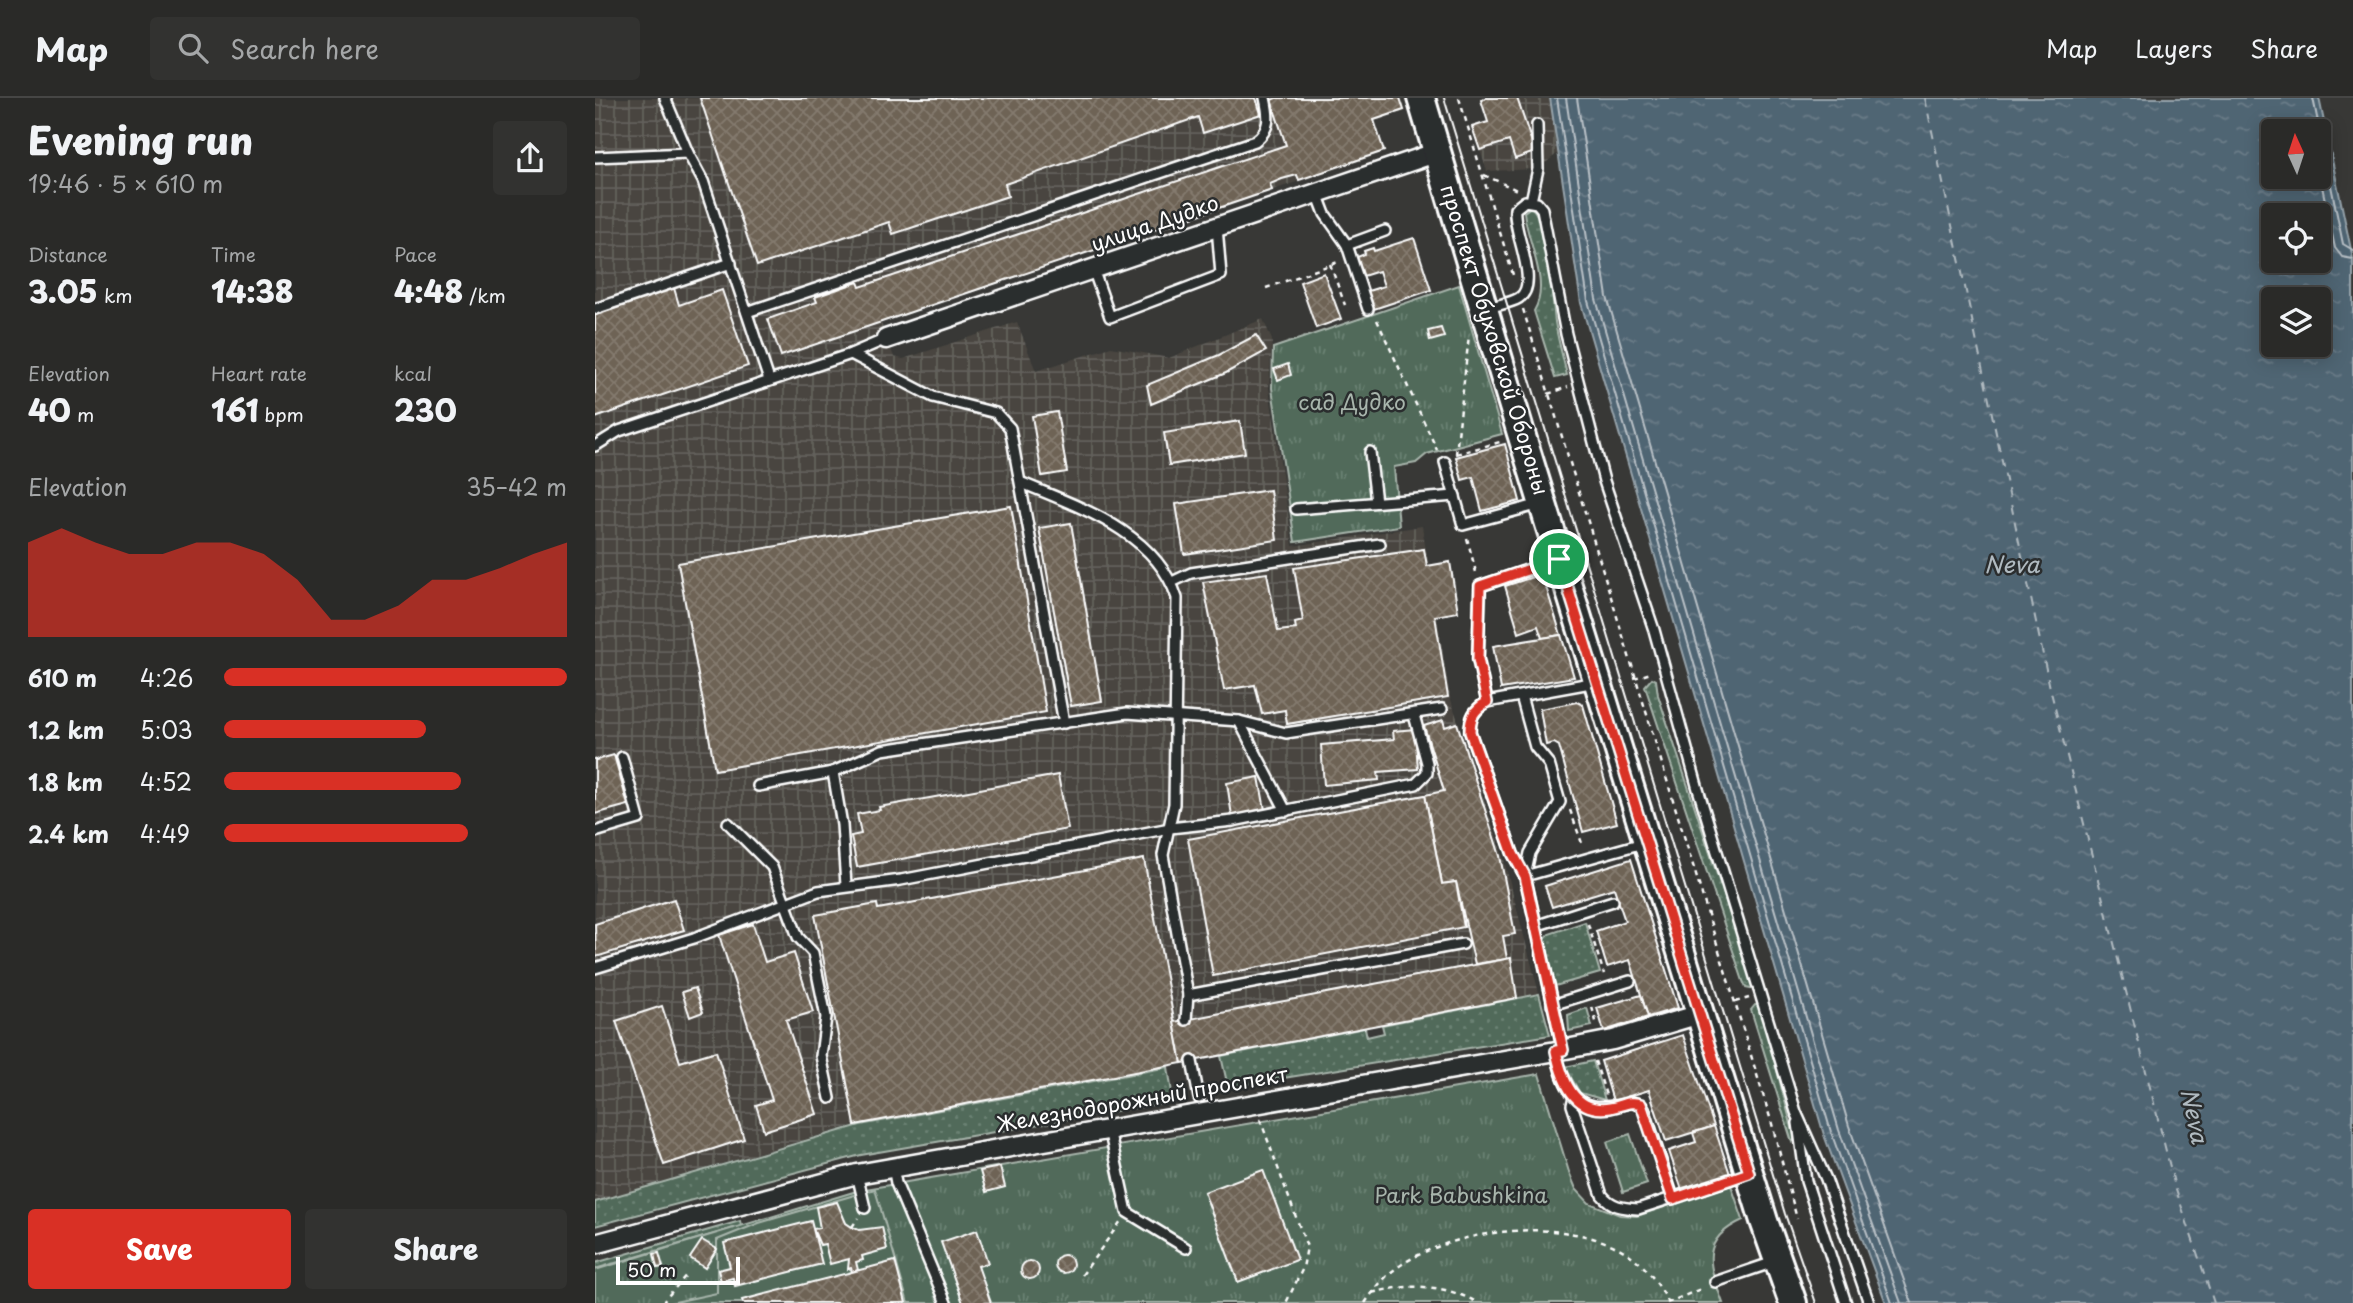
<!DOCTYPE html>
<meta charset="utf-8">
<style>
body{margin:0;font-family:"Playpen Sans",sans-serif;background:#323230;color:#f1f3f6;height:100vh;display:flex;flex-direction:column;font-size:26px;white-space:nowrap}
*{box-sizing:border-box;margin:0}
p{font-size:23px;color:#a5a7a8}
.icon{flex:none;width:38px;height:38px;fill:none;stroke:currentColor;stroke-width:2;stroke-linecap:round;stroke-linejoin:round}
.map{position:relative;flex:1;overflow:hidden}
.drawer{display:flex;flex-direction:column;background:#2a2a28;width:595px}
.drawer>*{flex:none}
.needle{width:46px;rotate:357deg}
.tools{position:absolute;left:1666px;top:21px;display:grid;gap:14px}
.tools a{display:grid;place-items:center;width:70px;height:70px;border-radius:7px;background:#2a2a28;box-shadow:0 4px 18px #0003,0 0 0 2px #464645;font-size:35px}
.scale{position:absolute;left:21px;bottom:18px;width:124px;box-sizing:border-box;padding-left:7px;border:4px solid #fff;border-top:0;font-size:19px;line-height:24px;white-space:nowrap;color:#fff;-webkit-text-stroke:5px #2a2d2e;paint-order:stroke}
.pin{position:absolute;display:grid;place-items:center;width:60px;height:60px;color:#fff;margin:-30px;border:4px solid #fff;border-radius:50%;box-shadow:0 2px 7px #0007}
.round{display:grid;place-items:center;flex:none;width:74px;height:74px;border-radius:7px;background:#323230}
.headline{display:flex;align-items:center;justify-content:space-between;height:119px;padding:0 28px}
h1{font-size:38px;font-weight:800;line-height:52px}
.metrics{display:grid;grid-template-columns:repeat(3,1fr);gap:10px;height:119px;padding:7px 28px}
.metrics div{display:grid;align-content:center}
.metrics b{font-size:30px;font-weight:800}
.metrics small{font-size:19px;font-weight:400}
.metrics p{font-size:19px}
.chart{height:196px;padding:14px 28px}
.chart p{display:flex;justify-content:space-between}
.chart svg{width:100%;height:126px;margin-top:7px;fill:#d93025;opacity:.7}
.action{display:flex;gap:14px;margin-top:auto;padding:14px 28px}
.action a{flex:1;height:80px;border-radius:7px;background:#d93025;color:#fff;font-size:28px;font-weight:800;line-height:80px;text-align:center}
.action a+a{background:#323230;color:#f1f3f6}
ul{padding:0 28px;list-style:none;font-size:23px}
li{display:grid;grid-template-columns:112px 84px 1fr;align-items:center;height:52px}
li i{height:18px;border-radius:9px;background:#d93025}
header{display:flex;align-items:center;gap:42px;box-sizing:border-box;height:98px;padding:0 35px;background:#2a2a28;border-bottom:2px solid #464645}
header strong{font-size:33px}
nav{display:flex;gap:38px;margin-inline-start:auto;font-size:24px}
.search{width:490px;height:63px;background:#323230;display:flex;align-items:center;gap:18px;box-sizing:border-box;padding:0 24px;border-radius:7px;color:#a5a7a8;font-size:26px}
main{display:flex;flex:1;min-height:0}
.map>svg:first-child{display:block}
.industrial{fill:url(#industrial-grid)}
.grass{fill:url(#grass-dots);stroke:#a8b5ac;stroke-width:2}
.park{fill:url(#park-tufts);stroke:#a8b5ac;stroke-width:2}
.pitch{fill:#516b5a;stroke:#a8b5ac;stroke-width:2}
.water{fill:url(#water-ripples);stroke:#96a3ab;stroke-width:2;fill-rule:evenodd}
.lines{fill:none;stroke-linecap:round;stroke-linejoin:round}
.shore{stroke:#b9c1c7;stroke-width:2}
.ferry{stroke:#b0bac0;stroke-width:2;stroke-dasharray:9 7;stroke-linecap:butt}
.building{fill:url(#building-cross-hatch);stroke:#fff;stroke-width:2}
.lane-casing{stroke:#fff;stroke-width:14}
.street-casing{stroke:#fff;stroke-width:23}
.secondary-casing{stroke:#fff;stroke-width:32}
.path{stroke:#fff;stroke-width:2.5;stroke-dasharray:5 5;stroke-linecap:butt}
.lane{stroke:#2a2d2e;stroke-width:9}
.street{stroke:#2a2d2e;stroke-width:18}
.secondary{stroke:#2a2d2e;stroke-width:26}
.tram{stroke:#fff;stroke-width:2}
.route-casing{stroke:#fff;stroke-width:14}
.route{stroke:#d93025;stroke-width:9}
.labels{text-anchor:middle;stroke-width:5;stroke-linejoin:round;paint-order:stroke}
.street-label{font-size:21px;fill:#fff;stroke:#2a2d2e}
.park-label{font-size:21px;fill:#a8b5ac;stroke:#2a2d2e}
.water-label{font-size:23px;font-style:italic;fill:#b0bac0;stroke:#2a2d2e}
</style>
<header>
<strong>Map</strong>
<div class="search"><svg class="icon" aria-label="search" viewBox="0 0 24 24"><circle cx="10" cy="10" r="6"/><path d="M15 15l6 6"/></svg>Search here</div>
<nav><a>Map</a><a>Layers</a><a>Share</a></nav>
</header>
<main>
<section class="drawer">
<div class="headline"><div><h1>Evening run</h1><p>19:46 · 5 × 610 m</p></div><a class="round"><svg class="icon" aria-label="share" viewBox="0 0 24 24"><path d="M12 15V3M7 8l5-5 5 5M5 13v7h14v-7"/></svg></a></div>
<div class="metrics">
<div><p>Distance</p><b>3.05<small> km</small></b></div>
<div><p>Time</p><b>14:38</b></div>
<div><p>Pace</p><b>4:48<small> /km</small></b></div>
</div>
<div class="metrics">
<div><p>Elevation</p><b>40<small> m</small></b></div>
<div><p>Heart rate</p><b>161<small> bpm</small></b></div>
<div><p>kcal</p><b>230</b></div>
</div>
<div class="chart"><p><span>Elevation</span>35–42 m</p>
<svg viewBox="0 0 160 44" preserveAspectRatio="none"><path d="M0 44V11L10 6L20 11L30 15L40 15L50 11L60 11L70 15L80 24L90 38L100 38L110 33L120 24L130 24L140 20L150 15L160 11V44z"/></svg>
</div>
<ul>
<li><b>610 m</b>4:26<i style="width:100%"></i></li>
<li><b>1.2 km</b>5:03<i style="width:59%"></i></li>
<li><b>1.8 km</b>4:52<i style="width:69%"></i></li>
<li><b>2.4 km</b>4:49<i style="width:71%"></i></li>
</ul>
<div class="action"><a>Save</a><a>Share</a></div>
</section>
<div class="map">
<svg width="1758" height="1205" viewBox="0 0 1758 1205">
<defs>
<pattern id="industrial-grid" width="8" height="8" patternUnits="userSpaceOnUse" patternTransform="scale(1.75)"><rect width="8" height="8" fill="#48453f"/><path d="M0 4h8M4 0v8" fill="none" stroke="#63615c"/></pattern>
<pattern id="grass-dots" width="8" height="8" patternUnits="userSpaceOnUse" patternTransform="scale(1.75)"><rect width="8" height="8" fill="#516b5a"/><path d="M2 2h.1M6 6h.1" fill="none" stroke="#6b8173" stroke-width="1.8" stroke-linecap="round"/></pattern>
<pattern id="park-tufts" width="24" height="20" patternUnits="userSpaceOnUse" patternTransform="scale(1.75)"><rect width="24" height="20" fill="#516b5a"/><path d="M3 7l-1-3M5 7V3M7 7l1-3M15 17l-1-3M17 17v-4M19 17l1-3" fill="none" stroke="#6b8173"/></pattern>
<pattern id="water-ripples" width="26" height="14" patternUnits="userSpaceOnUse" patternTransform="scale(1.75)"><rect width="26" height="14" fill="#506573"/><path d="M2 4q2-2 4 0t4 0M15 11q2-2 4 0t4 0" fill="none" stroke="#6a7c88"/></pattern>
<pattern id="building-cross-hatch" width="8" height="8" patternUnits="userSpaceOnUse" patternTransform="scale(1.75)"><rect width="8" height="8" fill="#6e6355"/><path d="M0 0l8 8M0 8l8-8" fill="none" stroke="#847a6e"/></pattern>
</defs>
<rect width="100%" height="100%" fill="#383836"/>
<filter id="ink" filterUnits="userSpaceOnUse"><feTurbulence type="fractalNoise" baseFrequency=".0143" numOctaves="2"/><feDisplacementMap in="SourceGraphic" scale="14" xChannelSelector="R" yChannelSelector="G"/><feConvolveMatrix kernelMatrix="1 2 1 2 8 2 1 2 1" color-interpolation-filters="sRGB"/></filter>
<g filter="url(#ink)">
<g class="industrial">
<path d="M0,0h806l5,13 -31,10 10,31 -504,171 13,34 9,2 114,-37 19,49 75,-24 58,11 94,-39 9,21 -3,48 24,158 129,-20 28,171 53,159 36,137 -684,132 -260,76z"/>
<path d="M885,0h70l8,55 -20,16 -51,2 -15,-44 16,-5z"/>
</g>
<g class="grass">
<path d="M936,109c18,15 21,91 24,115 3,18 8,36 12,53l-12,3 -21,-67c17,-28 -7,-69 -10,-99z"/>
<path d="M1057,580l4,2 2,15 95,289 -2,5 -5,-1 -3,-7 -98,-295z"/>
<path d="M990,824l15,51 -45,13 -10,-47 4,-5z"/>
<path d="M944,896l11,41 -322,52 -7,-31 144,-28 2,9 17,-4 -2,-8z"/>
<path d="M1160,907l5,1 35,133 -3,3 -41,-132z"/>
<path d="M992,910l5,18 -23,5 -1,-16z"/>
<path d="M998,963l12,39 -25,-7 -15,-26z"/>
<path d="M573,969l4,26 -11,10 -300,52 -266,71v-24l265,-77z"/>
<path d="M145,1123l1,5 -146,43v-6z"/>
</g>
<g class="park">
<path d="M864,187l43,149 -75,20 -11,9 -22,4 5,59 -104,16 -23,-154 1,-40z"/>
<path d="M944,976l30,98 7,17 13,14 31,12 17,1 94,-31 12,35c-45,20 -34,46 -20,83h-1128v-33l265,-80z"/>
<path d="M1035,1036l17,50 -24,8 -16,-50z"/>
</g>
<path class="pitch" d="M280,1091l33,114h-238l47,-10v-53l42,-17z"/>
<path class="water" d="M955,0h769l34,161v1044h-467l-62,-168 -243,-832zM1678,33h46v46h-46zM1678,117h46v46h-46zM1678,201h46v46h-46z"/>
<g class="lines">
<g class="shore">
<path d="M962,0l31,203 243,831 61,171"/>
<path d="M971,0l30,201 243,831 62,173"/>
<path d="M982,0l30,199 242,829 63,177"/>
<path d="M1718,0l30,146 10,6"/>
<path d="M1724,74l16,76 7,9 11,2"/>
</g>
<path class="ferry" d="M1330,0l125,590 125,499 39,116"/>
</g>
<g class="building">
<path d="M105,0h556l5,16 -58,19 -5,-16 -193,67 3,12 -115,38 -4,-12 -132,44z"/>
<path d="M681,0h124l4,12 -30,10 10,31 -85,29 -2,-5 -15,4 -12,5 2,6 -491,166 -13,-37 49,-17 -2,-5 43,-15 2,5 426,-142 -15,-45z"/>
<path d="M891,0h31l18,54 -20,7 -6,-18 -29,9 -8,-23 16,-5 -7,-22z"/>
<path d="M819,140l17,52 -57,19 -6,-18 16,-5 -5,-15 -16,5 -6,-19 8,-3 -1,-3 9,-3 1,3z"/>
<path d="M729,175l17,46 -25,9 -16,-46z"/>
<path d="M79,190l5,17 43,-15 26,76 -153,52v-103z"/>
<path d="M846,230l3,9 -14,4 -2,-10z"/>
<path d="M661,237l10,16 -40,22 -75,31 -4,-19 72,-30z"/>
<path d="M693,266l3,11 -13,5 -4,-11z"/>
<path d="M462,314l10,60 -25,4 -10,-60z"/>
<path d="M645,323l5,32 -76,12 -5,-32z"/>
<path d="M910,346l15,57 -38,10 -9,-34 -11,3 -6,-23z"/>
<path d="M675,392l7,50 -93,14 -8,-50z"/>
<path d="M416,408l35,206 -331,58 -37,-207z"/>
<path d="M476,425l31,178 -31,5 -32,-178z"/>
<path d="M829,451l3,17 23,-4 8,50 -23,4 13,81 -161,27 -2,-14 -23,4 -7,-29 -31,5 -21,-108 64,-9 11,58 18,-2 -1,-6 8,-2 -9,-53z"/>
<path d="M947,476l19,61 -19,3 -4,-12 -19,7 -14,-47z"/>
<path d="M966,537l13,42 -73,12 -8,-43z"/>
<path d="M982,604l6,3 34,118 -34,9 -24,-86 -5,-3 -8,2 -6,-36z"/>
<path d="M848,622l2,7 12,-4 43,133 15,78 -12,2 4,23 -32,5 -19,-82 -14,2 -17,-89 19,-4 -20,-65z"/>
<path d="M820,631l3,40 -40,3 1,8 -55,5 -3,-40 73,-6 -1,-8z"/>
<path d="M19,657l14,50 -33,9v-56l1,2z"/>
<path d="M463,677l10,54 -211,38 -6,-31 10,-2 -4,-20 23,-4 -1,-3z"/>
<path d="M664,679l6,33 -33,6 -5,-33z"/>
<path d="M830,697l17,89 14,-2 8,45 -251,49 -25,-137z"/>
<path d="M549,761l38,204 -327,62 -40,-210 62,-11 1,5z"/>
<path d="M1036,761l47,149 -30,9 -18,-57 -23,7 -11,-36 29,-10 -11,-33 -62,19 -7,-21z"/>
<path d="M79,801l10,31 -88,27 -1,-33z"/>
<path d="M158,826l12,38 29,-9 19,59 -27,8 31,94 -53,17 -8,-26 16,-5 -53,-165z"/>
<path d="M916,860l6,40 -335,65 -8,-41z"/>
<path d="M100,890l8,24 -13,5 -8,-25z"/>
<path d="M1046,897l7,22 -44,14 -7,-23z"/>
<path d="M67,908l18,56 36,-11 28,88 -80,26 -48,-144z"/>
<path d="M1088,937l31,91 -48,15 -17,-51 -36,11 -12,-40z"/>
<path d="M1119,1028l16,48 -48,16 -13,-39 27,-9 -3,-9z"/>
<path d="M405,1069l5,20 -19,5 -6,-21z"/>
<path d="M668,1072l34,90 -59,22 -34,-90z"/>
<path d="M242,1104l9,21 6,4 7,3 23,-3 5,22 -25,7 1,4 -7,2 2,8 -6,2 -1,-4 -3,1 1,-10 -19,5 -5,-20 -5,1 -7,-16 7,-1 -4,-21z"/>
<path d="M216,1123l11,43 -87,22 -2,-8 -12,3 -3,-11 12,-3 -6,-24z"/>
<path d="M382,1132l11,33 -10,3 13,37h-28l-22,-61z"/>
<path d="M107,1142l15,9 -12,19 -15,-10z"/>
<path d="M64,1155l4,14 -6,1 -3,-14z"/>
<circle cx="469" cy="1166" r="9"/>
<path d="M300,1163l11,42h-163l-1,-3z"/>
<circle cx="435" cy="1172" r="9"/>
</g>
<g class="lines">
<g class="lane-casing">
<g id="lane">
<path d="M70,0l23,55"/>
<path d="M0,59l93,-4 15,28 66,199"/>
<path d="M722,95l8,21 22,31 38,-14"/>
<path d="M936,103l7,-32 -1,-44"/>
<path d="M752,147l21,64"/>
<path d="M498,171l17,48 111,-42 -4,-48"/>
<path d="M893,210c9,-3 23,-5 31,-10 22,-14 -7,-67 -4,-89l10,-8 12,2 5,6 24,125 38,147 50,149 44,159 98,323 30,67 43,124"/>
<path d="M0,211l136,-46"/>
<path d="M152,214l508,-171c16,-11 14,-25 10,-43"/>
<path d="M256,256l82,43 63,16 14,15 54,295"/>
<path d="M0,348l24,-15 232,-77 35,-15"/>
<path d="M775,354l6,50"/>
<path d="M850,364l18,63 77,-21"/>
<path d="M427,385c57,24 134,49 155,115l-3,206 -11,51 25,140 275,-51"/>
<path d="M701,411l159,-13"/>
<path d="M577,484l19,-9 189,-29"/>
<path d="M926,598l14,51 14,17 11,38 -30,51 -5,23 118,-33"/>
<path d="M892,604l-9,-43 2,-73 76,-25"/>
<path d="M644,623l47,90"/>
<path d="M238,674l9,53 4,60"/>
<path d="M163,688l75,-14 49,-22 245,-37 112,8 47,12 156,-24"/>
<path d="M133,725l44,44 26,70 15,16 13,64 -5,39 9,42"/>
<path d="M0,734l44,-13 -17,-62"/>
<path d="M940,828l78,-25"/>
<path d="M0,870l99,-30 124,-47 83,-11 269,-52 63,-7 183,-37 11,-11v-10l-13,-48"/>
<path d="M957,907l78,-24"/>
<path d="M591,922l2,-25"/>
<path d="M968,952l-38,-174 -12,-22 -43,-122c0,-15 4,-22 17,-30l109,-20"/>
<path d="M961,953c9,50 27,65 76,51l12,6 29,90"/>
<path d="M597,963l7,37"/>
<path d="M979,999l-2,8 30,90c10,12 20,13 36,14l108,-35"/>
<path d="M1203,1025l8,58 40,122"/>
<path d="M514,1031l18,83 59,36"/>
<path d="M298,1069l3,16 50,120"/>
<path d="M262,1076l8,34"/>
<path d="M1120,1184l62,-21"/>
</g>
</g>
<g class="street-casing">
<g id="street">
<path d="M291,241l552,-187"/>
<path d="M0,1146l262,-70 699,-123 57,-11 87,-26"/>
</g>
</g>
<g class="secondary-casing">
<path id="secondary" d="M826,0l99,332 244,791 29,82"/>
</g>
<g class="path">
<path d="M864,0l54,177"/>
<path d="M889,77l35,16"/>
<path d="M735,166l15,41"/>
<path d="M671,190l72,-26"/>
<path d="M928,211l249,815 25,95"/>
<path d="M782,222l60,130"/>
<path d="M953,296l20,-7"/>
<path d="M861,356l44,-12"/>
<path d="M861,356l13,-119"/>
<path d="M872,440l10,38"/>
<path d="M1039,580l17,-5"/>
<path d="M975,712l13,36"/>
<path d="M993,826l16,50"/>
<path d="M1140,904l14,-4"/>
<path d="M997,909l5,18"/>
<path d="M1000,963l11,34"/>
<path d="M665,1021l47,128 -4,21 -17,35"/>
<path d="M257,1129l6,-9"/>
<path d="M487,1177l39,-54"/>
<path d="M777,1195c37,-10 72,-9 106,10"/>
<path d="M67,1205l26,-30"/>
<path d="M770,1205c7,-10 15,-21 24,-29 54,-46 173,-59 235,-23 20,12 34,32 45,52"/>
<path d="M1072,1205l36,-15"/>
</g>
<use href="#lane" class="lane"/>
<use href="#street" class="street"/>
<use href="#secondary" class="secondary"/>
<path class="tram" d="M849,0l341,1116 31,89"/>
</g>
</g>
<g class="lines" filter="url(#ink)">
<g class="route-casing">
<path id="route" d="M964,461l190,614 -76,26 -32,-95c-11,-4 -19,2 -31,4 -36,6 -48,-28 -54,-57l7,-1 -38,-174 -12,-22 -43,-122c0,-15 4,-22 17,-30l-9,-43 2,-73z"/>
</g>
<use href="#route" class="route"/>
</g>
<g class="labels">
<g class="street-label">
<text transform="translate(560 126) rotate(-19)" y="7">улица Дудко</text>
<text transform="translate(899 242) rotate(73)" y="7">проспект Обуховской Обороны</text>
<text transform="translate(547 1002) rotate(-10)" y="7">Железнодорожный проспект</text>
</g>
<g class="park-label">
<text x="757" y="312">сад Дудко</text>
<text x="866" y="1105">Park Babushkina</text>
</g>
<g class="water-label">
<text x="1417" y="475">Neva</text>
<text transform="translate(1599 1018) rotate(78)" y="8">Neva</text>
</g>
</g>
</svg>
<div class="tools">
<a><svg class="needle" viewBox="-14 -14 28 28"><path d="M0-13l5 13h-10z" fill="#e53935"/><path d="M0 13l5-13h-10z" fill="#a5a7a8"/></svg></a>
<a><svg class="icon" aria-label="locate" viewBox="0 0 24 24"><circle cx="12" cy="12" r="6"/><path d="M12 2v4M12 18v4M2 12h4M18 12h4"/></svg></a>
<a><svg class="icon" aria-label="layers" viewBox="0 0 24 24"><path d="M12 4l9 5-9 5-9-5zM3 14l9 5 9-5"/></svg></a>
</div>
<div class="scale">50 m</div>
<div class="pin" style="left:964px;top:461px;background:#1e9e55"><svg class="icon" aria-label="arrive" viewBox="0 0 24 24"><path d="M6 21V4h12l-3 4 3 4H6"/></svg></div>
</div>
</main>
